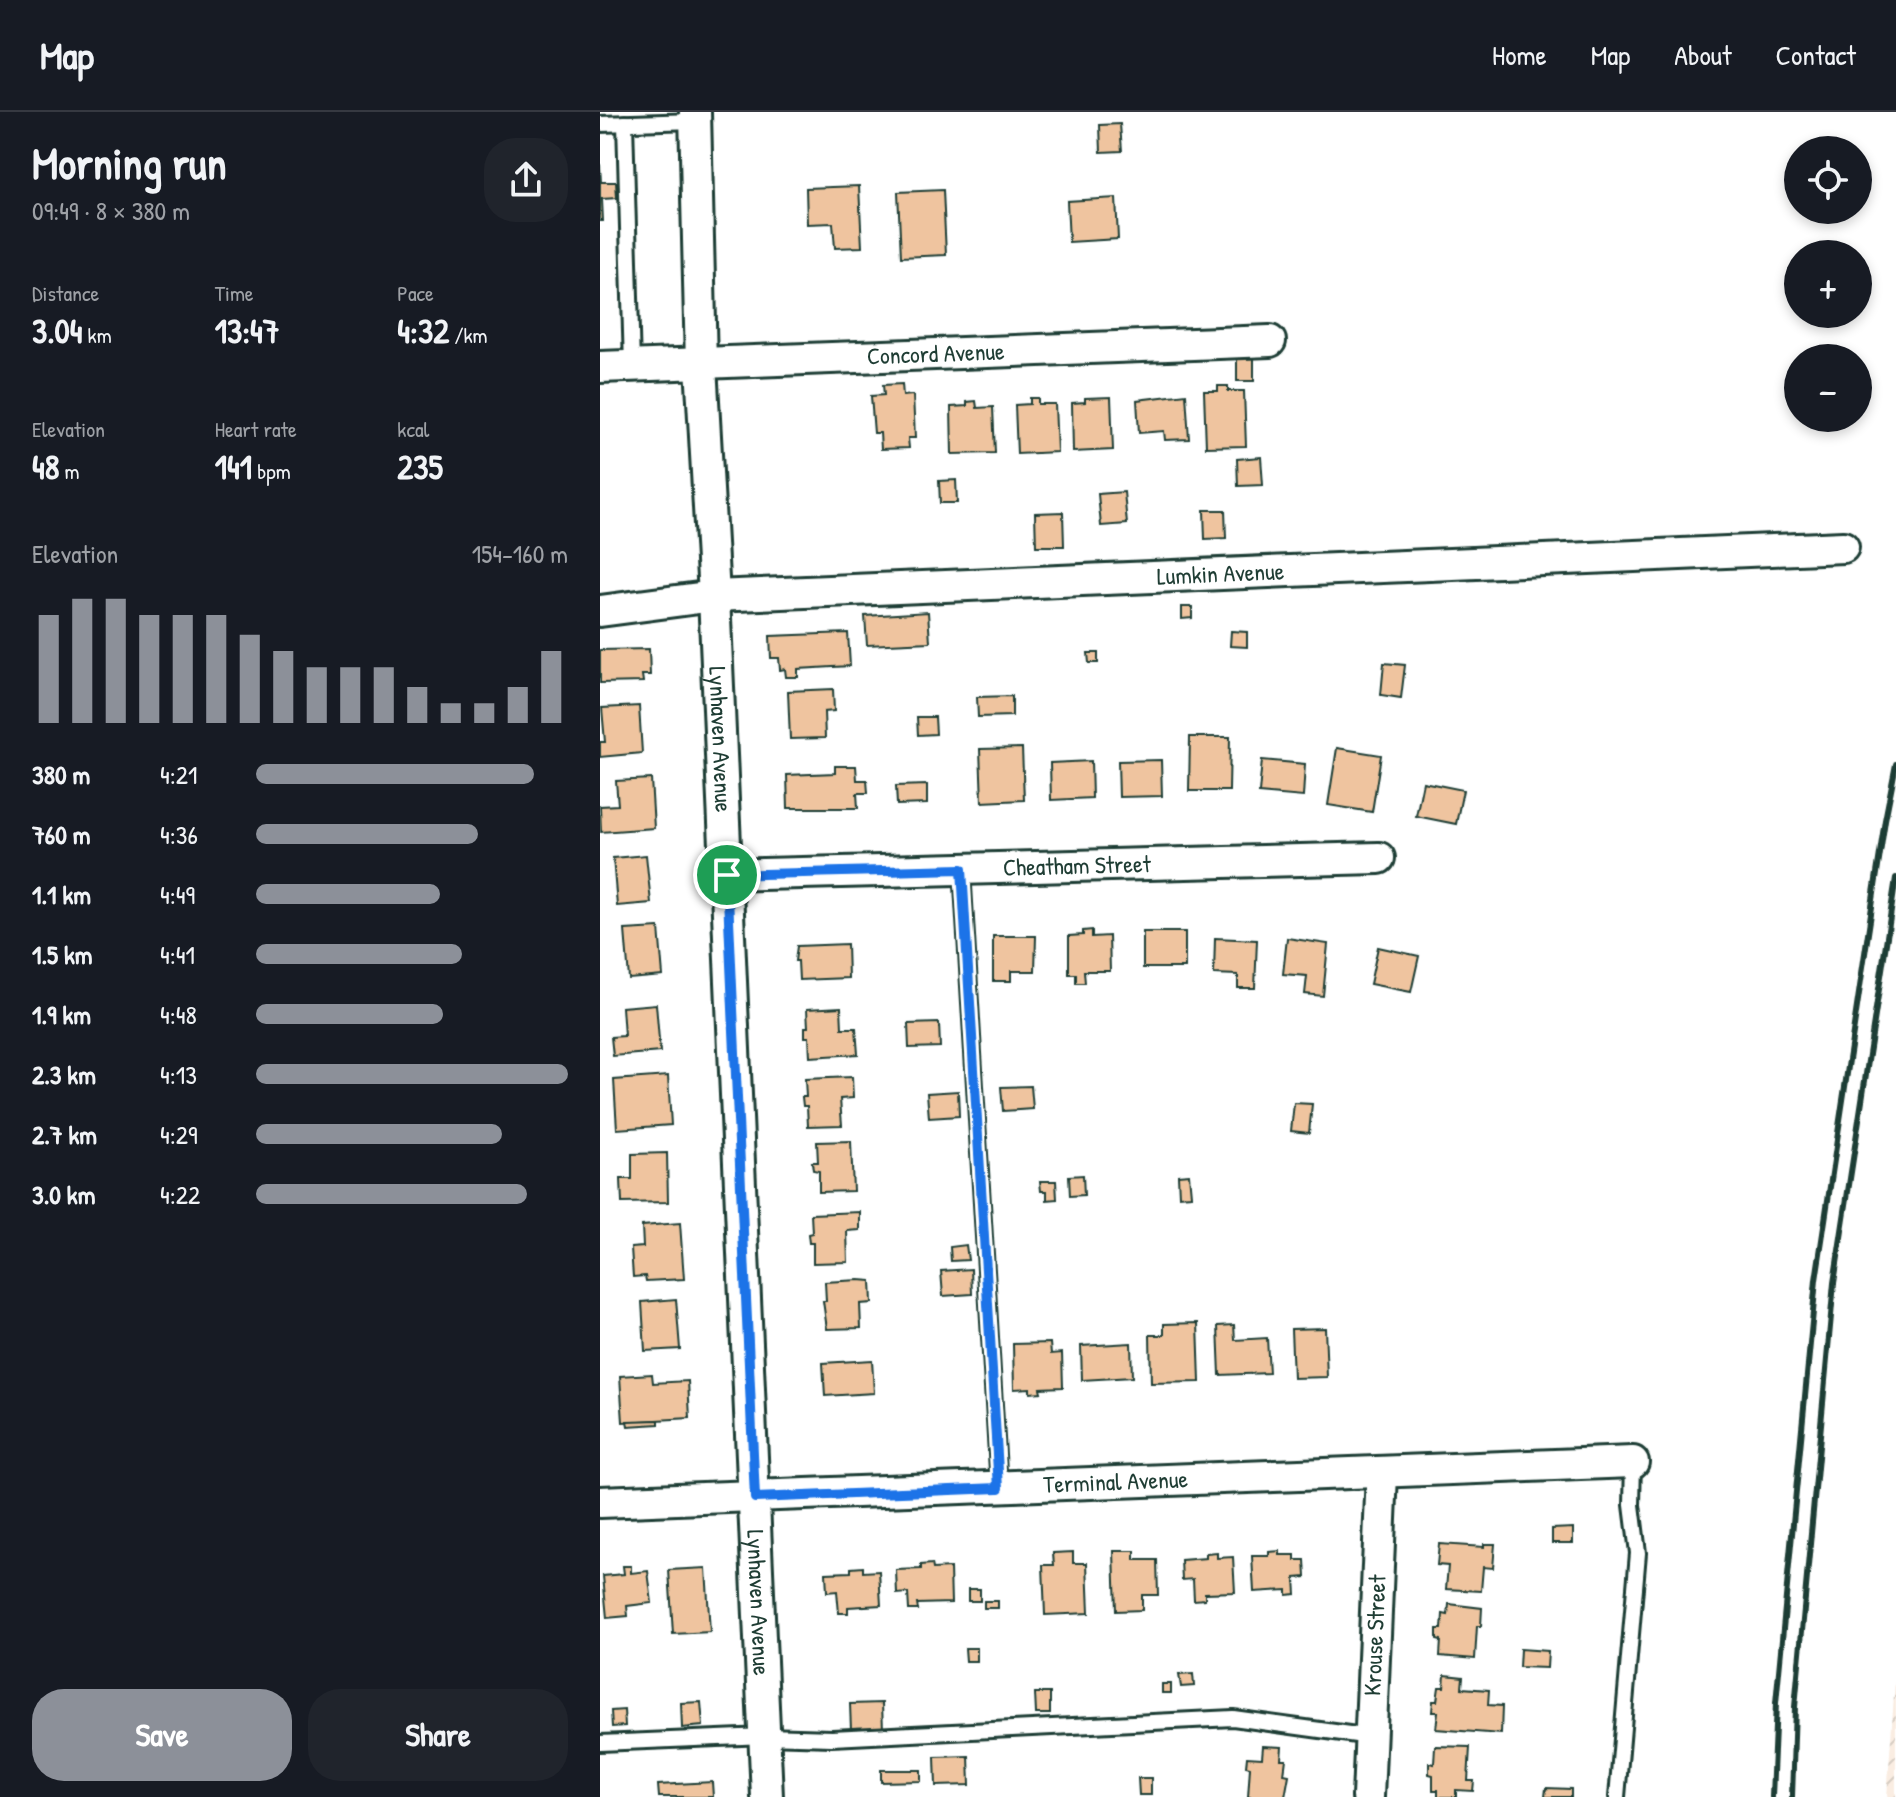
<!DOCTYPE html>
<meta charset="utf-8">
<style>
body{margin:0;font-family:"Patrick Hand",sans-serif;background:#20242c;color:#f1f3f6;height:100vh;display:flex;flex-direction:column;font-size:30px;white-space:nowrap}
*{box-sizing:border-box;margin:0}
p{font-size:26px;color:#9ea1a6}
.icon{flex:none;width:44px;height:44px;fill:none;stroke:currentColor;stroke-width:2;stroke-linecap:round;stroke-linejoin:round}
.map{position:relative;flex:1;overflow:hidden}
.drawer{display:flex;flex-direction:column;background:#171b24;width:600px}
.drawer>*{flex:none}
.buttons{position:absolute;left:1184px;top:24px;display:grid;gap:16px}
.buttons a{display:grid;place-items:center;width:88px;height:88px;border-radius:50%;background:#171b24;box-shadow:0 4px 12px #0003;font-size:40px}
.pin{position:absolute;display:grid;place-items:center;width:68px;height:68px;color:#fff;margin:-34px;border:4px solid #fff;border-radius:50%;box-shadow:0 2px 8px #0007}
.round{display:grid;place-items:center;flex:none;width:84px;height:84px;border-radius:32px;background:#20242c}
.headline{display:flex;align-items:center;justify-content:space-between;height:136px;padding:0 32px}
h1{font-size:44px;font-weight:700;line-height:60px}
.stats{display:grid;grid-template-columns:repeat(3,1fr);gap:12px;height:136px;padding:8px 32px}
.stats div{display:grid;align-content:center}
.stats b{font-size:34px;font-weight:700}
.stats small{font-size:22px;font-weight:400}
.stats p{font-size:22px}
.chart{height:224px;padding:16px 32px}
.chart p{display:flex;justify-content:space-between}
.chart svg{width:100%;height:144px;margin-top:8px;stroke:#8c9099;stroke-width:6}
.button{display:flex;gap:16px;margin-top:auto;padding:16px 32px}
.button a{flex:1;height:92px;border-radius:32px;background:#8c9099;color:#fff;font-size:32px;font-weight:700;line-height:92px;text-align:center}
.button a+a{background:#20242c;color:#f1f3f6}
ul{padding:0 32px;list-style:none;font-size:26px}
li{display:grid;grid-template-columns:128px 96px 1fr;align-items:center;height:60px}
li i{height:20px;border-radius:10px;background:#8c9099}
header{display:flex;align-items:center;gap:48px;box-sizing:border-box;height:112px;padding:0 40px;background:#171b24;border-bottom:2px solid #363941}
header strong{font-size:38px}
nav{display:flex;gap:44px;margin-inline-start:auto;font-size:28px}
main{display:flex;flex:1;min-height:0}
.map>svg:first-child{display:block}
.industrial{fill:url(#industrial-furrows)}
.building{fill:#efc49f;stroke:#1f3d34;stroke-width:2}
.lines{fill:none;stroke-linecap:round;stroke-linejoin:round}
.lane-casing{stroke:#1f3d34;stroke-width:20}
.street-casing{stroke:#1f3d34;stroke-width:36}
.lane{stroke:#fff;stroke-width:14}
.street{stroke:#fff;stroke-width:30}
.rail{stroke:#1f3d34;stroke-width:6}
.route-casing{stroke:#fff;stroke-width:16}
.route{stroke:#1a73e8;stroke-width:10}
.labels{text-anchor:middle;stroke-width:6;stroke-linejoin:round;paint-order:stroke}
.street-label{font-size:24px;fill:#1f3d34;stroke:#fff}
</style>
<header>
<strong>Map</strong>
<nav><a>Home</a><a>Map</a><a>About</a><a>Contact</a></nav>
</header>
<main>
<section class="drawer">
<div class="headline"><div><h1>Morning run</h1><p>09:49 · 8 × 380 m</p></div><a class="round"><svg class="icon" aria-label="share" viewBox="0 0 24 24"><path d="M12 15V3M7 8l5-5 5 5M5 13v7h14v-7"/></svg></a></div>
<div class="stats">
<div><p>Distance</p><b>3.04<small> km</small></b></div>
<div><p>Time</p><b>13:47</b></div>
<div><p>Pace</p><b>4:32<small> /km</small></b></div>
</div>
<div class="stats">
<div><p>Elevation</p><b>48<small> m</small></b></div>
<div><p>Heart rate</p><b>141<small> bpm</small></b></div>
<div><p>kcal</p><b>235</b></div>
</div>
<div class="chart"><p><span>Elevation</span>154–160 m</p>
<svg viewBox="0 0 160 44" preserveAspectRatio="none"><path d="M5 44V11M15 44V6M25 44V6M35 44V11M45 44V11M55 44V11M65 44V17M75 44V22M85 44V27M95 44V27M105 44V27M115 44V33M125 44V38M135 44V38M145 44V33M155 44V22"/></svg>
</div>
<ul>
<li><b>380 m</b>4:21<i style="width:89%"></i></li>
<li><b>760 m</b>4:36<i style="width:71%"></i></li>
<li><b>1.1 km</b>4:49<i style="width:59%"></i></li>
<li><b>1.5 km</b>4:41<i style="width:66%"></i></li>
<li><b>1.9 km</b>4:48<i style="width:60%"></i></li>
<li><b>2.3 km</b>4:13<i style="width:100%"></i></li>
<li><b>2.7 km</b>4:29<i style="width:79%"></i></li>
<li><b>3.0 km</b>4:22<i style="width:87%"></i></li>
</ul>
<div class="button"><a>Save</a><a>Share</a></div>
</section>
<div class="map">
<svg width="1296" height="1685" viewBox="0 0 1296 1685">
<defs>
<pattern id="industrial-furrows" width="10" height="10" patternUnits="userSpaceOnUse" patternTransform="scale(2)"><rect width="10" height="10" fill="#faede2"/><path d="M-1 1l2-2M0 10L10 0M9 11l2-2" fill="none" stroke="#d6ccc2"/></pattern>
</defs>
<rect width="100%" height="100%" fill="#fff"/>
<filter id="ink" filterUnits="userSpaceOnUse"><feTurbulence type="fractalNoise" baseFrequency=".0125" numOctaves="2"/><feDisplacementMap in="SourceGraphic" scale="16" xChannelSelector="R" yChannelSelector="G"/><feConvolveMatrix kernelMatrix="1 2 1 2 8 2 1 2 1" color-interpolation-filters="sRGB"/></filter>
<g filter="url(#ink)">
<path class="industrial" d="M1296,1553v132h-9z"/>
<g class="building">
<path d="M520,12l2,27 -21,1 -1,-27z"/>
<path d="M0,52l1,18h15l1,16 -15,1 1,22h-3z"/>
<path d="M259,74l3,61 -27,1 -2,-25 -26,1 -1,-36z"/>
<path d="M343,78l3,65 -45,2 -3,-65z"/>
<path d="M516,86l2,41 -49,3 -2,-41z"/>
<rect x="637" y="240" width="17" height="29"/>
<path d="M302,272l1,12 10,-1 2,43h-7l1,10 -28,1 -1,-16h-6l-3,-37 13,-1 -1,-10z"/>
<path d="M618,274h10v5h16l2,55 -40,1 -2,-56h14z"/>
<path d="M586,282l3,45 -24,1 -1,-9 -25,2 -2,-33z"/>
<path d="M511,285l2,53 -40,2 -1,-49 13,-1v-4z"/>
<path d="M430,286h8v6h17l2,48 -40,2 -2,-49 15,-1z"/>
<path d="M376,289l1,7 16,-1 2,46 -43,1 -1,-47 16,-1v-4z"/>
<path d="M661,345l2,28 -25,1 -1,-27z"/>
<path d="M356,368l1,23h-17l-1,-22z"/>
<path d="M524,380l3,32 -26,2 -3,-32z"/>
<path d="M604,398h21l1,28 -21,1z"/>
<path d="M463,400l1,34h-28l-1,-33z"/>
<path d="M582,495h10v11l-10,1z"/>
<path d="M328,500l2,30 -63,3 -2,-29z"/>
<path d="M631,519l16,1v15l-17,-1z"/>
<path d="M248,521l2,33 -52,3v8h-12l-1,-8 -5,1 -1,-12h-8l-1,-22z"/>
<path d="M49,537l1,26h-8l1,7 -43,1v-33z"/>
<path d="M488,541h10v10h-9z"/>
<path d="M784,551l21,2 -4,33 -20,-3z"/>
<path d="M233,577l1,22 -10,1 1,26 -35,1 -2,-48z"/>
<path d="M412,584v20l-34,1 -1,-20z"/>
<path d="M39,594l3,47 -42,4v-15h5l-3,-34z"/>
<path d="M317,605h18l1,17 -18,1z"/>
<path d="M590,625h40l-1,54h-40z"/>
<path d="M422,636l2,52 -42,2 -2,-53z"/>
<path d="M737,636l44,7 -9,57 -44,-7z"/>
<path d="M561,648l1,36 -43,1 -1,-36z"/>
<path d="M662,648l43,4 -2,33 -44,-4z"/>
<path d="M491,649l1,37 -41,2 -1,-37z"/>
<path d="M235,654h21l1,14h10l1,13h-11l1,15h-70l-1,-33 48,-2z"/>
<path d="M51,667l3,49 -53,4 -1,-26 18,-1 -2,-24z"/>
<path d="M823,670l40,8 -7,34 -40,-8z"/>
<path d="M327,673v19l-30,1 -1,-19z"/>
<path d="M46,743l5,48 -34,3 -4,-48z"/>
<path d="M59,816l4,48 -34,3 -4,-49z"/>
<path d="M492,818v7l17,-1 1,35h-26l1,12h-9v-9h-7v-38l14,-1v-4z"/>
<rect x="543" y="820" width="42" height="36"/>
<path d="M393,824h43l-1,35h-24v10h-18z"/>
<path d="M615,826l42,2 -2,48h-17v-13l-24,-1z"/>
<path d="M687,826l41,6 -5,52 -18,-2 2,-18 -24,-2z"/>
<path d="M247,832l1,34 -49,2 -1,-19h-3l2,-15z"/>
<path d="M778,835l41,9 -8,36 -41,-8z"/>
<path d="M56,892l4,48 -47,4 -2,-19 13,-1 -2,-29z"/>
<path d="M241,895l1,21h14l2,26 -48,3 -1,-20h-4v-10h3l-1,-18z"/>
<path d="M339,911l1,24 -31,1 -1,-24z"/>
<path d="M68,964l3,49 -54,4 -3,-49z"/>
<path d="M252,965l1,21 -13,1 2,26 -34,1 -1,-20h-4l-1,-9h4l-1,-18z"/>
<path d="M431,974l2,23 -30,2 -2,-24z"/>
<path d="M358,979l1,25 -30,2 -2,-25z"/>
<path d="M694,991l18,1 -3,29 -18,-2z"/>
<path d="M251,1029l2,50 -34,1v-21l-6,-1 -1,-8h6l-1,-20z"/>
<path d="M67,1041l1,49 -46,1 -1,-24h11v-25z"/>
<path d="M589,1062l2,21 -12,1 -1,-21z"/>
<path d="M483,1063l1,20 -14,1 -1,-20z"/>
<path d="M440,1069h16l1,18 -10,1v-9h-6z"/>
<path d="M260,1100v18l-13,1 1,31 -35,1v-20h-4l-1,-9 4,-1 -1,-19z"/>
<path d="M80,1111l4,56 -38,2 -1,-5 -12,1 -2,-29 12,-1 -1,-21z"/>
<path d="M366,1133l2,15 -17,1 -1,-14z"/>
<path d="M371,1157l1,25 -29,2 -2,-25z"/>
<path d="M259,1168l12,1 1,22 -12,1 1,24 -34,1 -4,-28h3l-1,-19z"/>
<path d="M76,1187l4,50 -35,2 -3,-49z"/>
<path d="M598,1211l2,59 -49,1 -1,-48h14v-11z"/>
<path d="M634,1213l1,15 32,-2 2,35 -49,2 -2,-49z"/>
<path d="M725,1216l2,49 -34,1 -2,-49z"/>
<path d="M450,1231l1,11 11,-1 1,34 -23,1 1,4 -11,1v-5l-16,1 -1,-45z"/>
<path d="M531,1231l1,34 -50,3 -1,-34z"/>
<path d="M272,1248l2,33 -49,3 -2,-33z"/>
<path d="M52,1262l1,9 35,-2 2,37 -67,4 -3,-46z"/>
<path d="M59,1308v4l-31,2 -1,-5z"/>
<path d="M973,1416v15h-21v-14z"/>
<path d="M839,1432l45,3v-3h11l-2,24 -10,-1 -2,24 -35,-2 2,-23 -11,-1z"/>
<path d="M514,1439h21v9h22l1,35h-16v15l-26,1z"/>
<path d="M680,1439v4h15v5h10l1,17 -11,1 1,16 -9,1v-5l-33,2 -2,-36h17v-4z"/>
<path d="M473,1440v11h14l2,50 -44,2 -2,-50h11l-1,-12z"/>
<path d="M617,1441v5l16,-1 2,35 -30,1v6l-11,1 -1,-21 -11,1 -1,-20 25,-2v-4z"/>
<path d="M332,1452l1,5 17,-1 1,35 -34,1 1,6h-9l-1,-17 -11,1 -1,-24 25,-1v-4z"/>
<path d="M23,1454h8v7l17,-2 4,32 -25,3 1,10 -21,2 -4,-42 21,-2z"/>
<path d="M263,1455v5l16,-1 2,34 -33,2v6h-9l-2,-22 -10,1 -1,-19 25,-1v-4z"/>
<path d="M106,1456l4,64 -37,2 -4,-64z"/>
<rect x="368" y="1477" width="12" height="12"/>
<rect x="384" y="1489" width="14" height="7"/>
<path d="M849,1492l33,4 -1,18h-4l-2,33 -35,-3 1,-16 -4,-1v-10h5l1,-15 5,1z"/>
<path d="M365,1536h12v13h-11z"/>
<path d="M920,1537l28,2 -1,17 -28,-1z"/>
<path d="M593,1562l1,12 -13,1 -2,-12z"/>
<path d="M845,1563l18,2 -1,11 27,2 -1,15 14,1 -1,28 -65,-5 2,-17h-6l1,-11h4l2,-14h5z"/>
<rect x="562" y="1572" width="9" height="9"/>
<path d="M435,1581h15v21h-14z"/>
<path d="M101,1590l2,24 -21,2 -1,-25z"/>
<path d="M282,1591l1,27h-32l-1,-26z"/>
<path d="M24,1598l1,16 -13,1 -1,-16z"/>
<path d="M663,1634l19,1 -1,12h5l-2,15 5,1 -4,22h-37l2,-30 -4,-1 1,-9 15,1z"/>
<path d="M835,1634l35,1 -2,34h6l-1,10 -17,-1v7h-18v-7h-5v-15l-4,-1v-11l5,1z"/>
<path d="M369,1644l1,29 -34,1 -1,-29z"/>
<path d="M281,1658h40v11l-40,1z"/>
<path d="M538,1666h13v17h-12z"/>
<path d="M112,1670l1,15h-54l-1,-12z"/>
<path d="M946,1676l25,1v8h-26z"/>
</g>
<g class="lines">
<g class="lane-casing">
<g id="lane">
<path d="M25,11l7,243"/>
<path d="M0,12l95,-3"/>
<path d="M362,757l37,619"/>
<path d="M0,1631l165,-7 67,2 401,-20 138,19"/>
<path d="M1017,1685l21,-244 -6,-48 1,-43"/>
</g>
</g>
<g class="street-casing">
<g id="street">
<path id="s1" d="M95,0l6,253 13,231 53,1201"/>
<path id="s2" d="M0,255l670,-26"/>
<path id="s3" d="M0,499l114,-15 1129,-49"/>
<path id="s4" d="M127,763l652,-17"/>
<path id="s5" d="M0,1390l1033,-40"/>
<path id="s6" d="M768,1685l14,-324"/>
</g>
</g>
<use href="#lane" class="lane"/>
<use href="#street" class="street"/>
<g class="rail">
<path d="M1172,1685l4,-94 40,-423 69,-460 11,-56"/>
<path d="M1192,1685l3,-90 39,-424 62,-405"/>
</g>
</g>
</g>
<g class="lines" filter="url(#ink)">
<g class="route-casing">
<path id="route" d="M362,757l37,619 -244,10 -28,-623z"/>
</g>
<use href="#route" class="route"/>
</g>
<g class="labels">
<g class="street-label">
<text dy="8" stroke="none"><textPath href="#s2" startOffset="336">Concord Avenue</textPath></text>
<text dy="8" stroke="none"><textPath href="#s3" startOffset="622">Lumkin Avenue</textPath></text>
<text dy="8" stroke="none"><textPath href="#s1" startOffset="628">Lynhaven Avenue</textPath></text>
<text dy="8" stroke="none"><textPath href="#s4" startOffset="350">Cheatham Street</textPath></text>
<text dy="8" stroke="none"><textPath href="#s5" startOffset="516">Terminal Avenue</textPath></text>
<text dy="8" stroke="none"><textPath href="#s1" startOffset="1492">Lynhaven Avenue</textPath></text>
<text dy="8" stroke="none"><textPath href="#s6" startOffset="162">Krouse Street</textPath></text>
</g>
</g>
</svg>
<div class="buttons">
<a><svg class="icon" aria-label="locate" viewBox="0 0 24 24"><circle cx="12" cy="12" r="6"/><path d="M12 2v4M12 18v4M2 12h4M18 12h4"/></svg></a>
<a>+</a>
<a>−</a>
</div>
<div class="pin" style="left:127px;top:763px;background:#1e9e55"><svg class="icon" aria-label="arrive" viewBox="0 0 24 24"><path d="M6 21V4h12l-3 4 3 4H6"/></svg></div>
</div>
</main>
